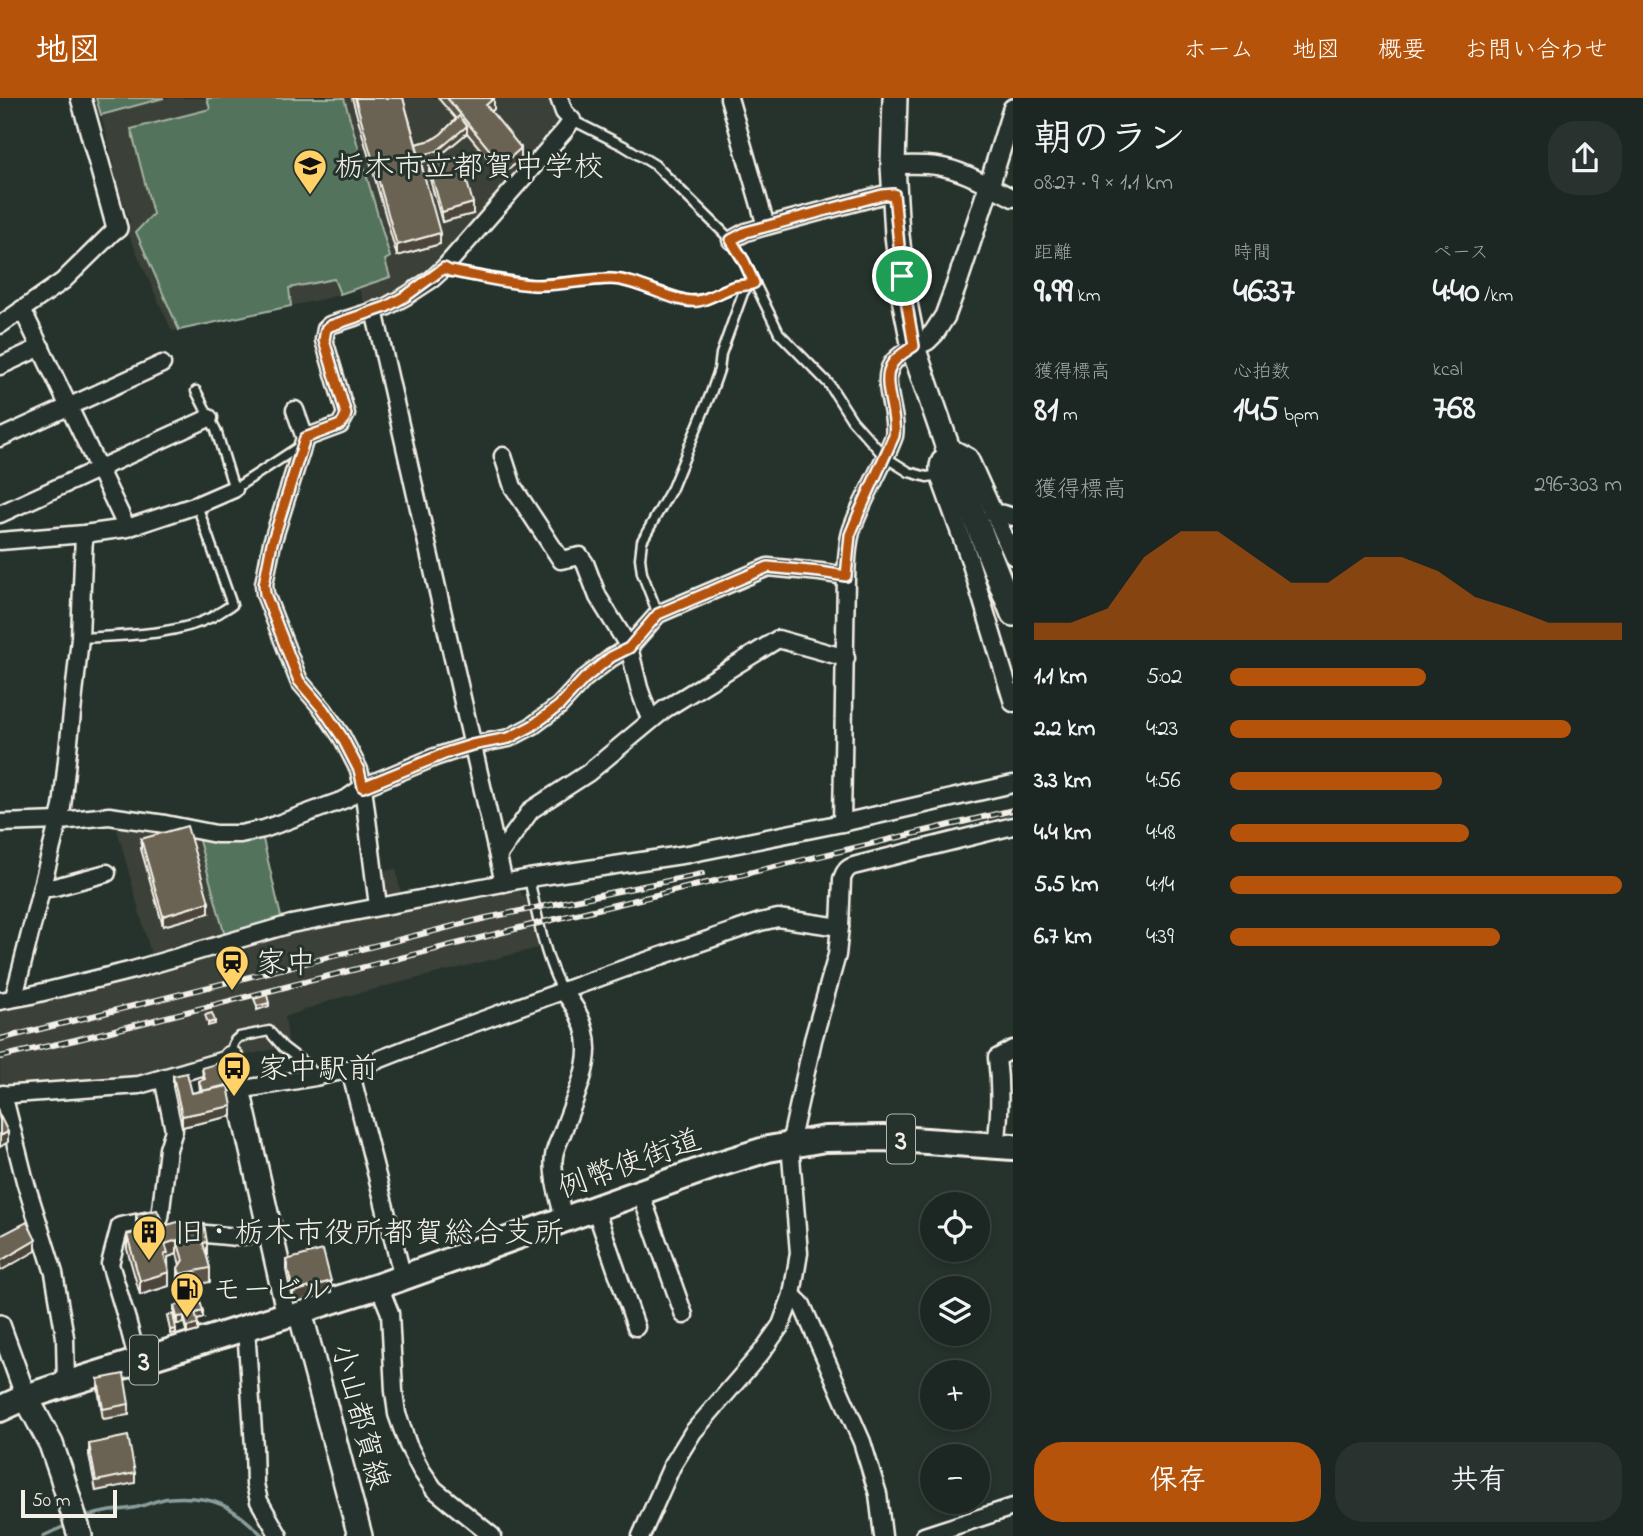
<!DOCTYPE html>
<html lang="ja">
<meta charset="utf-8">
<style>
body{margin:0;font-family:"Indie Flower","Klee One",sans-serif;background:#29322f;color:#f1f3f6;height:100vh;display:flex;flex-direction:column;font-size:26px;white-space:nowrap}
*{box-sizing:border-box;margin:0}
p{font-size:23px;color:#a0a5a5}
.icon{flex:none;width:38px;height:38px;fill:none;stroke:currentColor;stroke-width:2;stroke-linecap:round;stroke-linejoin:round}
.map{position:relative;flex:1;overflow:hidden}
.drawer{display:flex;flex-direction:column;background:#1c2622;width:630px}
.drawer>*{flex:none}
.controls{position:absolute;left:920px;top:1094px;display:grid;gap:14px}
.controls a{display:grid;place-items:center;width:70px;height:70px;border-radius:50%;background:#1c2622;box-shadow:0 4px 10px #0003,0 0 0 2px #3a4340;font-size:35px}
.scale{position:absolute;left:21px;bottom:18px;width:96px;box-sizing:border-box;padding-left:7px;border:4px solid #f4f1e8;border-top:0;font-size:19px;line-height:24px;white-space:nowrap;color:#f4f1e8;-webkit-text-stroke:5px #26332d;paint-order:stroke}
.pin{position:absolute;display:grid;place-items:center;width:60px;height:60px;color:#fff;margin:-30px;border:4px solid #fff;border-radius:50%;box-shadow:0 2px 7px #0007}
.round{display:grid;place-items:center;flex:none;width:74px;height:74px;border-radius:28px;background:#29322f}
.headline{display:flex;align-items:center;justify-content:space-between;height:119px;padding:0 21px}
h1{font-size:38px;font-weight:700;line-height:52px}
.metrics{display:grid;grid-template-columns:repeat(3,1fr);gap:10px;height:119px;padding:7px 21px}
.metrics div{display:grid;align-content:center}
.metrics b{font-size:35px;font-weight:700}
.metrics small{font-size:19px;font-weight:400}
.metrics p{font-size:19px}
.chart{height:196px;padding:14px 21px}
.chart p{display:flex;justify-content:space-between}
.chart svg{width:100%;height:126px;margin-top:7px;fill:#b45309;opacity:.7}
.cta{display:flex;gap:14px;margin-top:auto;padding:14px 21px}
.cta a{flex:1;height:80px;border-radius:28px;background:#b45309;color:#fff;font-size:28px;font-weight:700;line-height:80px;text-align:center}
.cta a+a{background:#29322f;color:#f1f3f6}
ul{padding:0 21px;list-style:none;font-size:23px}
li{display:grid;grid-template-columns:112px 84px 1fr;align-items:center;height:52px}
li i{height:18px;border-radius:9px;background:#b45309}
header{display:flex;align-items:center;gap:42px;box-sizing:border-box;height:98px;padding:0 35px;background:#b45309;color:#fff}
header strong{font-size:33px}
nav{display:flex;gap:38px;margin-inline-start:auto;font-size:24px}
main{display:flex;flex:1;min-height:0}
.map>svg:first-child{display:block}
.built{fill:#3b4138}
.green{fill:#53735d;stroke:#a4b2a2;stroke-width:2}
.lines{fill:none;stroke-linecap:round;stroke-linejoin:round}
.stream{stroke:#8a9f9c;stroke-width:3.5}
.service-casing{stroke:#f4f1e8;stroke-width:13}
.minor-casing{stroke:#f4f1e8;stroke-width:21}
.tertiary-casing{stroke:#f4f1e8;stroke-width:24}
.secondary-casing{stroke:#f4f1e8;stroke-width:28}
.primary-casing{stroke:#f4f1e8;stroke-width:30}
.service{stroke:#26332d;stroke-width:8}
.minor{stroke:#26332d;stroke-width:16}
.tertiary{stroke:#26332d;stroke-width:19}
.secondary{stroke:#26332d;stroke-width:23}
.primary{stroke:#26332d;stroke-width:24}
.rail-casing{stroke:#f4f1e8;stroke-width:6}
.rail{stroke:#26332d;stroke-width:3.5;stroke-dasharray:10;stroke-linecap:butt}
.wall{fill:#5c5547;stroke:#f4f1e8;stroke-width:2}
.shaded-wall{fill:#4b453a;stroke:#f4f1e8;stroke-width:2}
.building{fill:#6b6353;stroke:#f4f1e8;stroke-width:2}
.route-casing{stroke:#fff;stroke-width:14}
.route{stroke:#b45309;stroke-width:9}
.labels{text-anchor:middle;stroke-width:6;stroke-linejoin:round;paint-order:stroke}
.shield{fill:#26332d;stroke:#b6b8b0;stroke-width:2}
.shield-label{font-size:28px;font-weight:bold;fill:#f4f1e8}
.poi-label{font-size:30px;fill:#f4f1e8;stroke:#26332d;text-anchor:start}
.street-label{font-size:30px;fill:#f4f1e8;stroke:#26332d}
</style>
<header>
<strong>地図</strong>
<nav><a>ホーム</a><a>地図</a><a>概要</a><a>お問い合わせ</a></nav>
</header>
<main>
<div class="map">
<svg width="1013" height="1438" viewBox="0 0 1013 1438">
<rect width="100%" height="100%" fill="#26332d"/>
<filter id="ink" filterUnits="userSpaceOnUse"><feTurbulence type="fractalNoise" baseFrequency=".0143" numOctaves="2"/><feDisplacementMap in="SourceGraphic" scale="14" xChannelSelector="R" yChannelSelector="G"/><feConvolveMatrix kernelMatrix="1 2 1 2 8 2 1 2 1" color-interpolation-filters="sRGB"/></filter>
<g filter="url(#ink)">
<g class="built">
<path d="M96,0h457l7,20v7l-107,123 -30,31 -58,26 -6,-17 -31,10 -156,33 -46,-102 4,-7 -16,-48v-10z"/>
<path d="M116,727l39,3 43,9 27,99 -73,22z"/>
<path d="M396,771l5,26 -19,3 -4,-26z"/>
<path d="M514,791l5,1 8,11 3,1 11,42 -3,4 -203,51 -50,18 4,29 -145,30 -144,12v-80l277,-74z"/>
</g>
<g class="green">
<path d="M96,0h68l-63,17z"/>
<path d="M207,0h137l46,159 -5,3 5,17 -50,17 -6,-15 -45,9 2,18 -112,24 -43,-98 17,-18 -22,-85 79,-20z"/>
<path d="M262,737l20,86 -57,15 -27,-99z"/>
</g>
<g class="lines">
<g class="stream">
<path d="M84,1420c17,-8 36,-7 54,-11 11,-3 21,-8 32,-9 44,-3 63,8 93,38"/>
<path d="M43,1438l24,-11"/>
</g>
<g class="service-casing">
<g id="service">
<path d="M572,22l52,26 31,19 76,75 13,21 35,72 50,51 23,36 8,9 25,28 24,15 18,5 12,-2"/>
<path d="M444,170l6,3 84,14 76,-6 12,1 67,21 16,-2 30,-13 16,-2"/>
<path d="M196,293l20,39 18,59 66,-43"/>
<path d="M658,516l-16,-41 -2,-15 2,-17 30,-53 39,-95 8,-23 2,-16 22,-61 5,-8"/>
<path d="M80,540c42,-3 94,-2 132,-21 7,-4 13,-8 20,-12l-35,-100"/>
<path d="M529,780c7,33 17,86 34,113"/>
<path d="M231,957c0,-7 2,-14 8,-18l30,-6 14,16 25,19 7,11"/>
</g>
</g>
<g class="minor-casing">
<g id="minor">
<path d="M729,0l37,128"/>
<path d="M893,67c14,0 30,-1 44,1 27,4 52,20 76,32"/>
<path d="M731,142l15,-8 20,-6 116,-31 12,-1"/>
<path d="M22,211l105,219"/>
<path d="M374,212l130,573"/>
<path d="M0,227l63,-44 54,-53"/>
<path d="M0,268l41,-19"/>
<path d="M295,312l10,28 -33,105 -8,41 1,10 34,87 24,28 19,28 17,33 4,17 15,119"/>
<path d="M0,340l162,-74"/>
<path d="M305,340l35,-13 6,-11 -22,-74 2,-11 4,-4 56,-18 20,-11 26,-17 12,-11 121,-138 7,-10 -8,-8 -5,-14"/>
<path d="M503,358l10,31 48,73 19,-4 5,7 13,34 31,50 10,41 8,23 4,9"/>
<path d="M993,415l11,1 9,3"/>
<path d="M0,416l209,-96"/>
<path d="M0,443l84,-7 43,-6 70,-23 37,-16"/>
<path d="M1013,458l-44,-99 -13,-7c-13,4 -20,10 -17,25l31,86 43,142"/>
<path d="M0,725l60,-2 49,-5 56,8 51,10h24l24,-5 82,-30 17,-12 72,-30 37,-12 37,-7 23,-12 27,-20 25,-27 27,-21 18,-11 29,-33 110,-47 52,5 26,4"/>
<path d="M842,725l4,-247c1,-14 1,-30 5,-44 11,-33 31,-63 43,-96 4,-22 -14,-54 -2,-72 5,-8 15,-13 22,-18"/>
<path d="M498,758l33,-46 57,-37 77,-64 113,-70 68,19"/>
<path d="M43,787l6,3 6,-1 52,-14"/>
<path d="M563,893c43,52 19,85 0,140 -3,8 -8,17 -9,25 -3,18 6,46 10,63"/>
<path d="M14,899l48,-190 18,-169 4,-104"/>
<path d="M0,903l27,-5 106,-26 158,-46 238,-46 159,-24 154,-31 171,-39"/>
<path d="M350,972l53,208"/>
<path d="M239,992l76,-13 45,-10 84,-33 179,-65 137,-47 18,-4 62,9"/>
<path d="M3,996l22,87 29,92 11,64 1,47"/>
<path d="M0,997l139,-10 92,-27"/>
<path d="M996,1048c4,-30 5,-58 1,-88l16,-9"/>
<path d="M640,1094l44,123"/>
<path d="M595,1110l41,119"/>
<path d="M160,1120l8,-69 6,-19 -11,-52"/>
<path d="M186,1134l51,5 33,-6"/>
<path d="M379,1188l11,27 4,78 3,23 11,31 13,25 13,19 58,47"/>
<path d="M792,1197l10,10 60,137 16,52 5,42"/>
<path d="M246,1230l8,119 1,37 4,17 20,35"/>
<path d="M138,1264l-11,-42 -17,-56 10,-38 36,-7"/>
<path d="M641,1438l31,-70 21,-34 68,-79 20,-28 11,-30 7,-42 -9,-109 23,-104 24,-85 3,-28 2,-48c3,-9 6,-12 15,-14l156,-39"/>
<path d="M924,1438l89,-29"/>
</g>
</g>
<g class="tertiary-casing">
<g id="tertiary">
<path d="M81,0l36,130"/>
<path d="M914,248l13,-6 7,-7 11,-17 11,-30 33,-100 24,-77"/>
<path d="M0,1227l26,72"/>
</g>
</g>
<g class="secondary-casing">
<g id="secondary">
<path d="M895,0l-2,67 4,70 8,68 10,50 38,110 60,151"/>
<path d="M231,960l58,257"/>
<path d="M300,1214l60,224"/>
<path d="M26,1299l25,47 10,29 19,63"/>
</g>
</g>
<g class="primary-casing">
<path id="primary" d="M0,1311l26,-12 40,-13 313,-98 337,-121 52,-16 57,-10 58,-1 130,9"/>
</g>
<use href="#service" class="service"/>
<use href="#minor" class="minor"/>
<use href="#tertiary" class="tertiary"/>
<use href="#secondary" class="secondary"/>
<use href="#primary" class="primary"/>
<g class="rail-casing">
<g id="rail">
<path d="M0,941l486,-121 216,-44"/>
<path d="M0,959l75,-17 464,-117 474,-113"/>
</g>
</g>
<use href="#rail" class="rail"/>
</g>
<g class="wall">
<path d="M352,0h51l13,46 16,-4 9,-6 15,-15 -18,-21h56v11l-3,3 30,47 -19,16 -35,-42 -30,25 -16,4 19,82 -43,12z"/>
<path d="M429,68l44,48 -31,8 -13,-46z"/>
<path d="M141,741l68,74 -46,13 -22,-77z"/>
<path d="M202,970l29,23h-2l3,25 -50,11 -9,-40v-11l19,17 8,-2 -1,-10 4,-2z"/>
<path d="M136,1117l28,11 43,30 3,12v14l-30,6 -2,-6v-14l2,-3 -3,-11 -9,3 1,29 -29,9 -13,-46v-14l10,-3 -1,-3z"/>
<path d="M286,1162l45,32 -38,11 -7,-33z"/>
<path d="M174,1208l29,12 -6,2 1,11 -11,3 -3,-11 -7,1 -3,-11z"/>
<path d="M98,1281l31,25v11l-26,4 -5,-30z"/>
<path d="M89,1346l46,29v10l-39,8 -7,-36z"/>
</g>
<g class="shaded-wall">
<path d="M494,0v11l-8,7v-11z"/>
<path d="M467,28v7l-30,25 -19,5v-7z"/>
<path d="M521,50v11l-19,16v-10z"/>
<path d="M473,105v11l-31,8v-10z"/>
<path d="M440,135v11l-43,12v-11z"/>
<path d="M209,804v11l-46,13v-10z"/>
<path d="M269,905v3l-12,4v-4z"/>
<path d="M215,923v3l-7,2v-3z"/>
<path d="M232,1008v10l-50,11v-11z"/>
<path d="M8,1034v10l-8,5v-11z"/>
<path d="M36,1142v11l-36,20v-10z"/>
<path d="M177,1142v14l-9,3v10l-4,1 1,-24z"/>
<path d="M207,1144v14l-4,1v-14z"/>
<path d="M169,1174v14l-29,9v-14z"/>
<path d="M331,1183v11l-38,11v-11z"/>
<path d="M203,1213v7l-8,3v-8z"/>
<path d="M184,1218v7l-7,1v-7z"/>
<path d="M198,1226v7l-11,3v-7z"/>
<path d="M176,1231v4l-6,1v-4z"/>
</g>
<g class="building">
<path d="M355,0h48l37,135 -43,12z"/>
<path d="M447,0h47l-8,7 35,43 -19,17z"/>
<path d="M459,18l8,10 -30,25 -18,5 -3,-12 16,-4 9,-6z"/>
<path d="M460,59l13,46 -31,9 -13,-46z"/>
<path d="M187,728l22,76 -46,14 -22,-77z"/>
<path d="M267,897l2,8 -12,3 -3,-7z"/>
<path d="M212,915l3,8 -7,2 -3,-8z"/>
<path d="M226,963l5,23 -29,7 -3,-10 6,-2 -3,-11z"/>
<path d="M187,975l5,20 36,-7 4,20 -50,10 -9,-40z"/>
<path d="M0,1018l8,16 -8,4z"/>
<path d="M157,1112l7,16 17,-5 23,3 3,18 -4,1 7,25 -30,6 -2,-6 5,-8 -6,-20 -12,4 3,9 -4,2 5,17 -29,9 -13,-46 14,-4 -5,-16z"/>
<path d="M27,1124l9,18 -36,21v-25z"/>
<path d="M323,1152l8,31 -38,11 -7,-32z"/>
<path d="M199,1200l4,13 -8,2 3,11 -11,3 -3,-11 -7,1 -3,-11z"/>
<path d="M173,1216l3,15 -6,1 -3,-14z"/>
<path d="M124,1276l5,30 -26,5 -5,-30z"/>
<path d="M128,1338l7,37 -39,8 -7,-37z"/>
</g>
</g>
<g class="lines" filter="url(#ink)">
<g class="route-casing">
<path id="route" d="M894,96l8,82 12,70c-7,5 -17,10 -22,18 -12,18 6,50 2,72l-35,77 -9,22 -4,41 -26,-4 -52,-5 -110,47 -29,34 -18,9 -27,22 -25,27 -27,20 -23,12 -37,7 -23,7 -86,35 -4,-17 -17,-33 -19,-28 -24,-28 -34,-87 -1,-10 8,-41 33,-105 35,-13 4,-5 2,-6 -22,-74 2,-11 4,-3 56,-19 20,-11 38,-28 6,3c28,5 57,13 85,14 25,1 50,-6 75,-6 29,0 63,25 88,22 12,-2 23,-10 35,-14 7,-2 14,-1 21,-4l-10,-22 -13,-21 15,-8 136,-37z"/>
</g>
<use href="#route" class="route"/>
</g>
<defs>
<g id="school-pin" transform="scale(1.75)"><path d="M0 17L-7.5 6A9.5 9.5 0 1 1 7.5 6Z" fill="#ffd166" stroke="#26332d"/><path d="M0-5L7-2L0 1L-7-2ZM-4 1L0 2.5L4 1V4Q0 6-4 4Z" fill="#111"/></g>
<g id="station-pin" transform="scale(1.75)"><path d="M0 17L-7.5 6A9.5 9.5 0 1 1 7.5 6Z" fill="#ffd166" stroke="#26332d"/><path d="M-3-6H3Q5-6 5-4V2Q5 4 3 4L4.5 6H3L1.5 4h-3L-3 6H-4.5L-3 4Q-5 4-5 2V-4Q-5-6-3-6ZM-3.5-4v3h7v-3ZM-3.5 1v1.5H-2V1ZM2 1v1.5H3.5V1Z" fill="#111"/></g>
<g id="bus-pin" transform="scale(1.75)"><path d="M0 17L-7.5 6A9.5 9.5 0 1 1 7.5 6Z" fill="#ffd166" stroke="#26332d"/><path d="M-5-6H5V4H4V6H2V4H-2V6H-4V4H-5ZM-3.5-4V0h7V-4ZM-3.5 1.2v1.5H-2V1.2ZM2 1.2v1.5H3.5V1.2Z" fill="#111"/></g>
<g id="building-pin" transform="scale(1.75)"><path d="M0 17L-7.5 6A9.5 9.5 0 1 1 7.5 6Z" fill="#ffd166" stroke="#26332d"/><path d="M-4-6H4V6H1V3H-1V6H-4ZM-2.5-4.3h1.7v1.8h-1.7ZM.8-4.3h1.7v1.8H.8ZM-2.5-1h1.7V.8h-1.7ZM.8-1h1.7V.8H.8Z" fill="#111"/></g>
<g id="fuel-pin" transform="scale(1.75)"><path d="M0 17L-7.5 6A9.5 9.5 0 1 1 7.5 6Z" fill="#ffd166" stroke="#26332d"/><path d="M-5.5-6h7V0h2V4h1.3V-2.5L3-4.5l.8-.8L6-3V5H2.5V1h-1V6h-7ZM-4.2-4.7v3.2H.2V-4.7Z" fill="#111"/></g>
</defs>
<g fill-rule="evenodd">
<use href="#school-pin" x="310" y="68"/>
<use href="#station-pin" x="232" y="864"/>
<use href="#bus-pin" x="234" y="970"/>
<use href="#building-pin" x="149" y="1134"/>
<use href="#fuel-pin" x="187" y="1191"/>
</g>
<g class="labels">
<g class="shield">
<rect x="887" y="1016.5" width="28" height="49" rx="5"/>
<rect x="130" y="1237.5" width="28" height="49" rx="5"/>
</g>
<g class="shield-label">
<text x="901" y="1051">3</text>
<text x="144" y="1272">3</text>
</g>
<g class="poi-label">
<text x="334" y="78">栃木市立都賀中学校</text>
<text x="256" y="874">家中</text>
<text x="258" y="980">家中駅前</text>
<text x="174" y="1144">旧・栃木市役所都賀総合支所</text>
<text x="212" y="1201">モービル</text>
</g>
<g class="street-label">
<text transform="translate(629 1065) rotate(-20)" y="10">例幣使街道</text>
<text transform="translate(361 1318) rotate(75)" y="10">小山都賀線</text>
</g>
</g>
</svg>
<div class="controls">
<a><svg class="icon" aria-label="locate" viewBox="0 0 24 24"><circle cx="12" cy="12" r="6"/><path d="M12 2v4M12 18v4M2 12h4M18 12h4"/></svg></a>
<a><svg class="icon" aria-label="layers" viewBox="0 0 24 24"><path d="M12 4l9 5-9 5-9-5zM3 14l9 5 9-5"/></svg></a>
<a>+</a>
<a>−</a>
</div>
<div class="scale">50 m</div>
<div class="pin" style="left:902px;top:178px;background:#1e9e55"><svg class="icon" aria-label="arrive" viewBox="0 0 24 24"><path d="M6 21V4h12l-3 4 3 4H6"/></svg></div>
</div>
<section class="drawer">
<div class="headline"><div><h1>朝のラン</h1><p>08:27 · 9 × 1.1 km</p></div><a class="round"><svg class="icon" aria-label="share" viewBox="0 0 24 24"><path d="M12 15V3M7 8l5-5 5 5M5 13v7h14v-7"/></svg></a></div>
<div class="metrics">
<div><p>距離</p><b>9.99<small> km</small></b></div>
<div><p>時間</p><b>46:37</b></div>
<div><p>ペース</p><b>4:40<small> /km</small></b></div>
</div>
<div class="metrics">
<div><p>獲得標高</p><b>81<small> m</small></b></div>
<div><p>心拍数</p><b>145<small> bpm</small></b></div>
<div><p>kcal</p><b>768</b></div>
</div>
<div class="chart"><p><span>獲得標高</span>296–303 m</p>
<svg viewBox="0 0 160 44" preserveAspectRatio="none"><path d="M0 44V38L10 38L20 33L30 15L40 6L50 6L60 15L70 24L80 24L90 15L100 15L110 20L120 29L130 33L140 38L150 38L160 38V44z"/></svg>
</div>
<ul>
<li><b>1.1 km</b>5:02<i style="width:50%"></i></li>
<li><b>2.2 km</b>4:23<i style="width:87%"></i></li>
<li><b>3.3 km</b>4:56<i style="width:54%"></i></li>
<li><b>4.4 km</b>4:48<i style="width:61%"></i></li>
<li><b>5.5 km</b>4:14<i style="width:100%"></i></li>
<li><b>6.7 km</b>4:39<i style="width:69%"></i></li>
</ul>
<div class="cta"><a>保存</a><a>共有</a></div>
</section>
</main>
